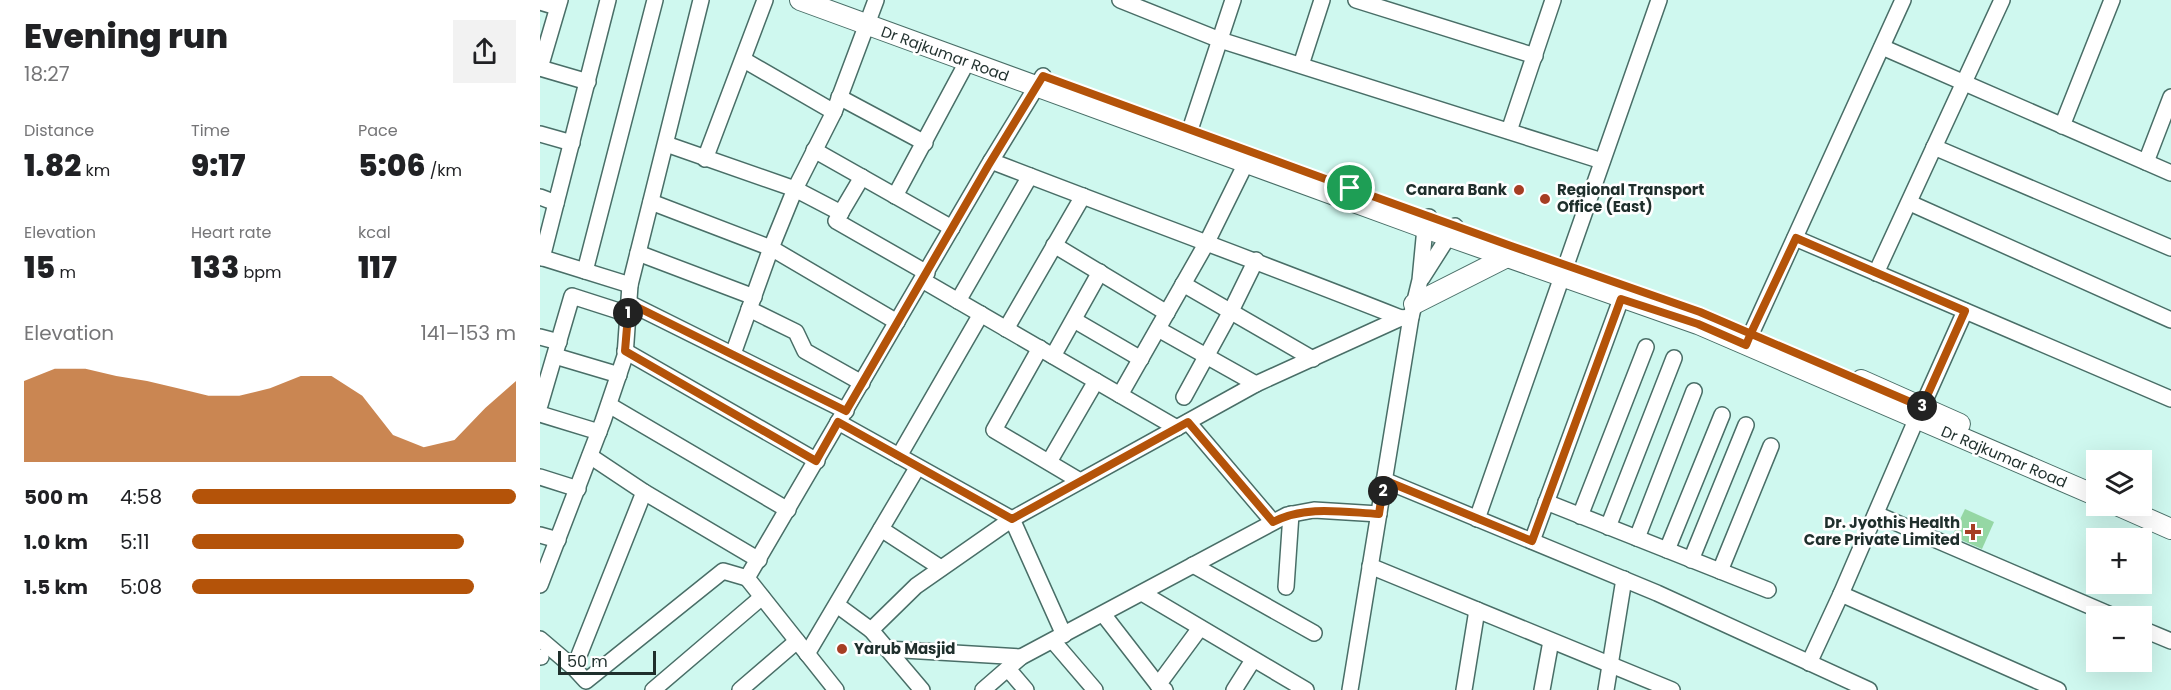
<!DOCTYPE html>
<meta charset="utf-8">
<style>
body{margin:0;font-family:Poppins,sans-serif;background:#f2f2f2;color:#202124;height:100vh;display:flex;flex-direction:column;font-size:22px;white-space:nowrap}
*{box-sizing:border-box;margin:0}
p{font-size:20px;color:#757577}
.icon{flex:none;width:33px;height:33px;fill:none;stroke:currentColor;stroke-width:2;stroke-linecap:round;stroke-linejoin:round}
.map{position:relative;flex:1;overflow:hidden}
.sheet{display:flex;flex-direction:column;background:#fff;width:540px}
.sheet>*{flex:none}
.buttons{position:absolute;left:1546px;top:450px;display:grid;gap:12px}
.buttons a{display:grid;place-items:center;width:66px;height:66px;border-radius:0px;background:#fff;box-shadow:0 6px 24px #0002;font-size:30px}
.scale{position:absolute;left:18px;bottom:15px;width:98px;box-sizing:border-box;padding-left:6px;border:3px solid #1f2f2c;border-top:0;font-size:16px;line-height:21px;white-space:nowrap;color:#1f2f2c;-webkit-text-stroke:4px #fff;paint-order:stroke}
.pin{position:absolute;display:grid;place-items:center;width:51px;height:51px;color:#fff;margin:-26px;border:3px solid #fff;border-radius:50%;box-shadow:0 2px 6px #0007}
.km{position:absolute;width:30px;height:30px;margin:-15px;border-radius:50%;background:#222;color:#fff;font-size:16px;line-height:30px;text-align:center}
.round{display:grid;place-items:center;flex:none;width:63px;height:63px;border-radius:0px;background:#f2f2f2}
.head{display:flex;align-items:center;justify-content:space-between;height:102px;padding:0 24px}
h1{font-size:33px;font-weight:800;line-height:45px}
.figures{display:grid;grid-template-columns:repeat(3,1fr);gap:9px;height:102px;padding:6px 24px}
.figures div{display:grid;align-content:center}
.figures b{font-size:30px;font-weight:800}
.figures small{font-size:16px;font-weight:400}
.figures p{font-size:16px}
.chart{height:168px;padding:12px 24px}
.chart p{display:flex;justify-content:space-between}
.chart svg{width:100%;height:108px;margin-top:6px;fill:#b45309;opacity:.7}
ul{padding:0 24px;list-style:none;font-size:20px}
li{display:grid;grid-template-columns:96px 72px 1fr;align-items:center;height:45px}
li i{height:15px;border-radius:8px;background:#b45309}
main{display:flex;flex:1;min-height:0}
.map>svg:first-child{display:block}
.building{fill:#95d7a4}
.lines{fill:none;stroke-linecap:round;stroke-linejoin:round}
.minor-casing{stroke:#496e67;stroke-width:18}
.major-casing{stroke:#496e67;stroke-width:22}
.minor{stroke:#fff;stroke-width:15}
.major{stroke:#fff;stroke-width:20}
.route-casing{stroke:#fff;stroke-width:12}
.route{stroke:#b45309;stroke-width:8}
.poi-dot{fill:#a63e23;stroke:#fff;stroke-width:2}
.labels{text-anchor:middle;stroke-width:5;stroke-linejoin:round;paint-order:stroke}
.street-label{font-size:15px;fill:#1f2f2c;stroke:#fff}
.poi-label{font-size:15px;font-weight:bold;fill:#1f2f2c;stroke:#fff;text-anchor:end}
</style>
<main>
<section class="sheet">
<div class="head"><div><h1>Evening run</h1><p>18:27</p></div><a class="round"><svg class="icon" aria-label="share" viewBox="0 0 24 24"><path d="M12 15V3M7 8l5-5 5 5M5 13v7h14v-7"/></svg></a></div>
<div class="figures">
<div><p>Distance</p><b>1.82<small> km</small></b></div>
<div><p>Time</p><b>9:17</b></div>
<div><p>Pace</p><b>5:06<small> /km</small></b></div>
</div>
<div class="figures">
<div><p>Elevation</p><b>15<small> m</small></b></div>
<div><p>Heart rate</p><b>133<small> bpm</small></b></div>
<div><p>kcal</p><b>117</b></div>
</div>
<div class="chart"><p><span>Elevation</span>141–153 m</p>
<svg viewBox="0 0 160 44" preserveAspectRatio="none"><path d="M0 44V11L10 6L20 6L30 9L40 11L50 14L60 17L70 17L80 14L90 9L100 9L110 17L120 33L130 38L140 35L150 22L160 11V44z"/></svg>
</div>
<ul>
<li><b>500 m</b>4:58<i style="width:100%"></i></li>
<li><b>1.0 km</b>5:11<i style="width:84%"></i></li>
<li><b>1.5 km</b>5:08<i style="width:87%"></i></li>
</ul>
</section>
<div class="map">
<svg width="1631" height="690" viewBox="0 0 1631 690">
<rect width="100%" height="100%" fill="#cff8ef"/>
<path class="building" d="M1425,509l29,13 -12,27 -30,-13z"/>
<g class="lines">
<g class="minor-casing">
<g id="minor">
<path d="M580,0l100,40 382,121"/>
<path d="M816,0l179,56"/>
<path d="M0,2l17,5"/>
<path d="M1342,47l289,126"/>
<path d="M204,60l90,52"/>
<path d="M761,65l21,-65"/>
<path d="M0,68l20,-68"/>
<path d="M0,68l48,14"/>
<path d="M299,97l86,46"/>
<path d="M1522,126l50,-126"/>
<path d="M969,131l44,-131"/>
<path d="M0,134l32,9"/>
<path d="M646,142l47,-142"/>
<path d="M126,144l129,45 46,24"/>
<path d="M1394,147l237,101"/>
<path d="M274,150l138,78"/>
<path d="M165,159l60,-159"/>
<path d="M451,161c137,53 274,103 410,157"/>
<path d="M1606,162l25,-65"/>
<path d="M322,177l-26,44 91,52"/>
<path d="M355,196l72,-134"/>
<path d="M0,197l16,6"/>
<path d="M111,202l120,46 126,74"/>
<path d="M1370,203l261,117"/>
<path d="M1255,238l376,161"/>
<path d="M514,245l113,68"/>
<path d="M98,253l116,44"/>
<path d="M0,257l90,28"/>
<path d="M2,258l66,-258"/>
<path d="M45,271l70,-271"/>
<path d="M1336,273l126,-273"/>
<path d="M882,278l33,-52"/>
<path d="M382,280l255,148"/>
<path d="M643,284l130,75"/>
<path d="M418,301l72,-125"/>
<path d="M89,303l217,108"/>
<path d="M209,309l47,23 9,19 57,32"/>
<path d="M534,320l67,39"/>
<path d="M466,329l77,-133"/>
<path d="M618,329l98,55"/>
<path d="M0,337l19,5"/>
<path d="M1206,345l157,-345"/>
<path d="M500,348l-46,82 86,51"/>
<path d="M85,351l192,110"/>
<path d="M193,354l38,-106 24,-59 39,-77 42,-112"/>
<path d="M15,356l64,19"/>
<path d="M513,356l47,-84"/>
<path d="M580,395l86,-151 40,-81"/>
<path d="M644,397l47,-86 25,-51"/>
<path d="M0,405l32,-109 56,18"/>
<path d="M69,405l179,105"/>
<path d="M1382,407l43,-96"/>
<path d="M0,414l59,18"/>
<path d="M298,422l174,97 52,116"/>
<path d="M648,422l85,100"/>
<path d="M50,456l54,36 115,68"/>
<path d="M359,456l82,-142"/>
<path d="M509,462l47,-81"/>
<path d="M0,477l38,12"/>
<path d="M844,480l273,113 212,97"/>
<path d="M1006,502l222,88"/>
<path d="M1336,514l237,102"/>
<path d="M1040,516l66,-169"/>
<path d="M937,519l182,-519"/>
<path d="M1068,527l66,-169"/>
<path d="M341,529l60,39"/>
<path d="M0,535l18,5"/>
<path d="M1097,538l57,-147"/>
<path d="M992,541l89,-242"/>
<path d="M1127,550l55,-135"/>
<path d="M1151,560l55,-135"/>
<path d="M653,565l121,68"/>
<path d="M830,566l302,124"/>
<path d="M1180,571l51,-125"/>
<path d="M0,585l63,-164 22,-65 5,-71 71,-285"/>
<path d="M746,587l5,-73"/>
<path d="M602,593l164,97"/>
<path d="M1301,594l217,96"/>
<path d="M297,605l34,25 51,60"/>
<path d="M563,614l55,71 7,5"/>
<path d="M1602,629l29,12"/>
<path d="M331,630l45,-44 96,-67 244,-135 145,-66 10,-1"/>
<path d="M0,639l34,29 12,13 137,-110 24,7"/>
<path d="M513,641l42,49"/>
<path d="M347,649l134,8"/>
<path d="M267,654l110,-186"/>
<path d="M0,657h1"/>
<path d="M1269,663l32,-69 75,-174"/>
<path d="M34,668l70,-176"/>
<path d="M468,669l18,21"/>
<path d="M618,685l42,-57"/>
<path d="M113,690l109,-93"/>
<path d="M200,690l57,-49"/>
<path d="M296,690l-89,-112 241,-412 55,-90"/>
<path d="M443,690l38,-33 266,-142 27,-5 65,4"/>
<path d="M694,690l19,-30"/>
<path d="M810,690l61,-373 9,-37 5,-52 4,-11"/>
<path d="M924,690l13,-80"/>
<path d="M1002,690l9,-49"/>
<path d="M1066,690l18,-111"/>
</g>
</g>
<g class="major-casing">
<g id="major">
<path d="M260,0l625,228 273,96 399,172"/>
<path d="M874,304l93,-47 2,-6"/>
<path d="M1321,380l99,44"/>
<path d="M1579,506l52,23"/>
</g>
</g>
<use href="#minor" class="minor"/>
<use href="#major" class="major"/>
</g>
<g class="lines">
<g class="route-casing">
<path id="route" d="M810,188l-307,-112 -55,90 -142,245 -217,-108 -4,48 191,110 22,-39 174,97 176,-97 85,100c33,-17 69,-10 106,-8l5,-34 148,61 89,-242 77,25 48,21 5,-12 45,-95 169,73 -43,96 -222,-95 -189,-66 -161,-58"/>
</g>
<use href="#route" class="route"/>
</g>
<g class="poi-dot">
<circle cx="979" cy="190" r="6"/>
<circle cx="1005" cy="199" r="6"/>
<path d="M1430 523h6v6h6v6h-6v6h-6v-6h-6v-6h6z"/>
<circle cx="302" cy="649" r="6"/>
</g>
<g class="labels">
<g class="street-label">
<text transform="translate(405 54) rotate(20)" y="5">Dr Rajkumar Road</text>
<text transform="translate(1464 457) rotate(23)" y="5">Dr Rajkumar Road</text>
</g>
<g class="poi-label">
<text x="967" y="195">Canara Bank</text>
<text x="1017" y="195" text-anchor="start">Regional Transport<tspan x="1017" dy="17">Office (East)</tspan></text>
<text x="1420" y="528">Dr. Jyothis Health<tspan x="1420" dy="17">Care Private Limited</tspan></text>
<text x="314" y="654" text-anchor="start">Yarub Masjid</text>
</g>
</g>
</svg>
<div class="buttons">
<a><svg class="icon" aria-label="layers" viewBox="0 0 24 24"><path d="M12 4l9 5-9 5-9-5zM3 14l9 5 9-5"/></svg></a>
<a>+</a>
<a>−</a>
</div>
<div class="scale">50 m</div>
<div class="pin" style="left:810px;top:188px;background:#1e9e55"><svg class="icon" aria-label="arrive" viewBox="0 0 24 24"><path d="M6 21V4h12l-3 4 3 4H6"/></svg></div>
<b class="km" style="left:88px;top:313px">1</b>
<b class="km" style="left:843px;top:491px">2</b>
<b class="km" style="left:1382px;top:406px">3</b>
</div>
</main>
